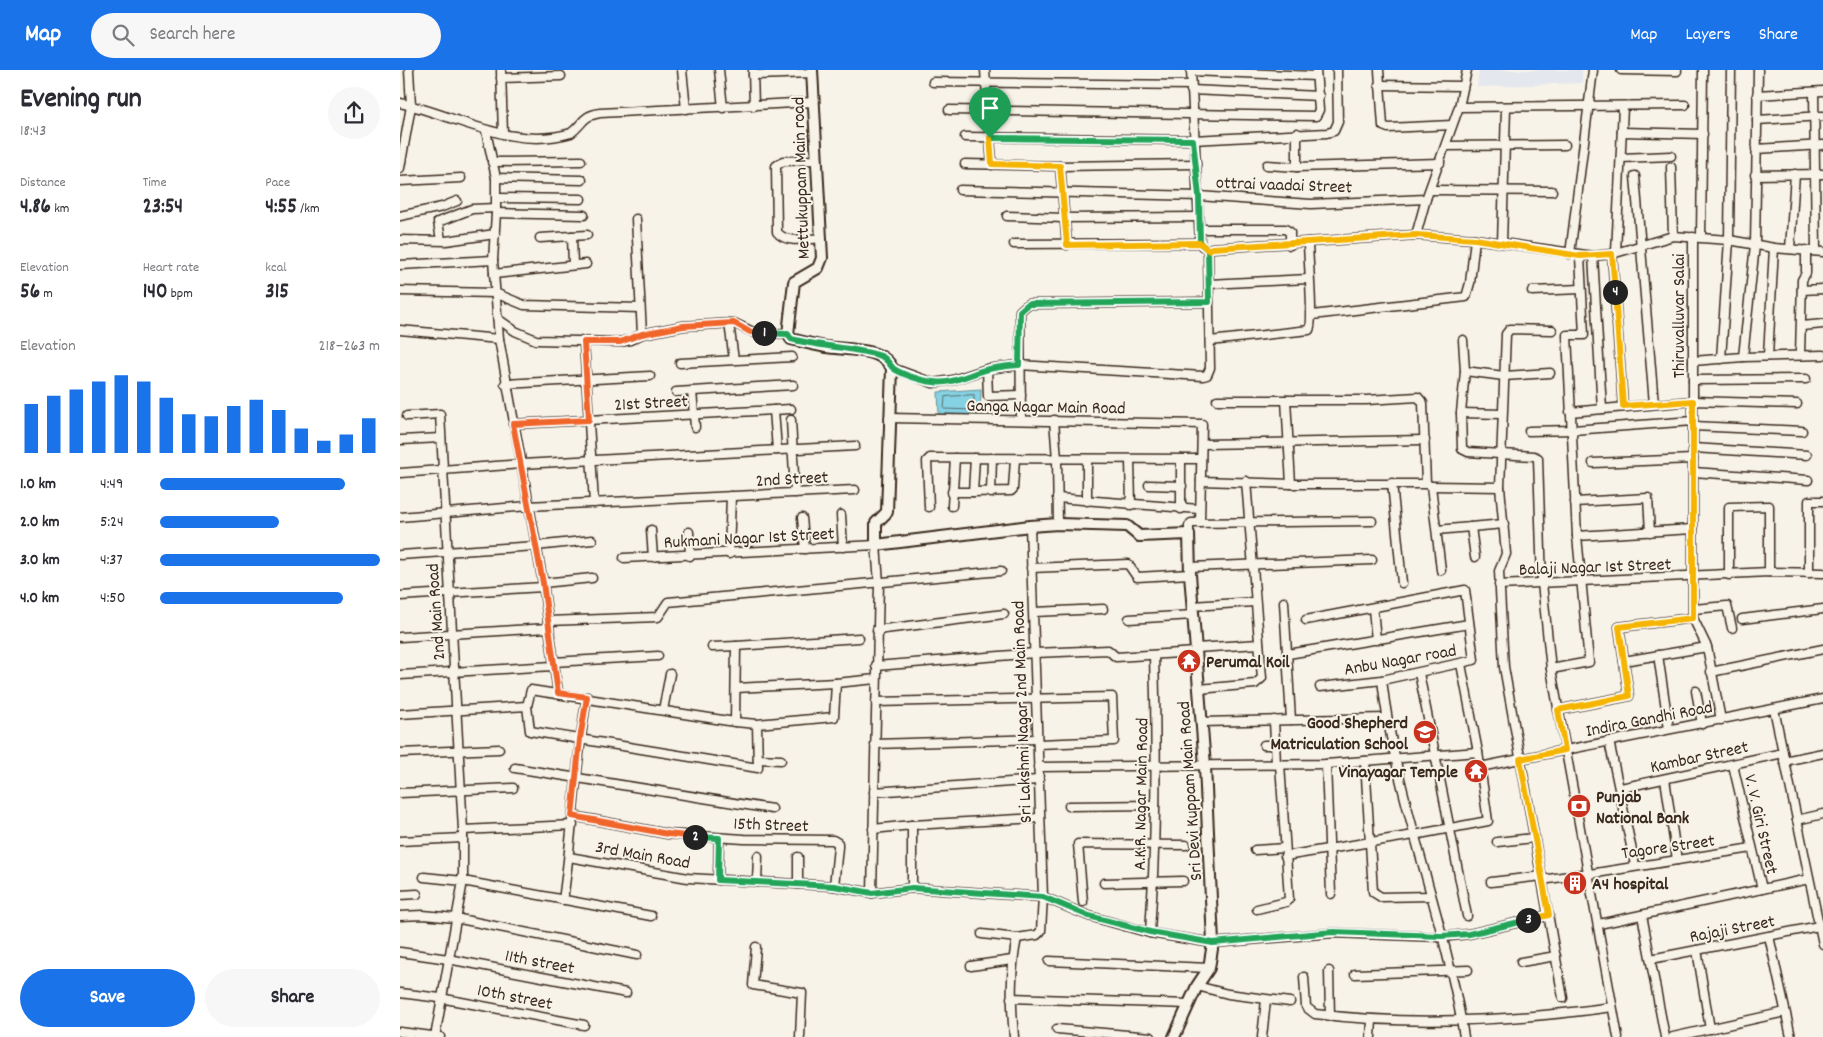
<!DOCTYPE html>
<meta charset="utf-8">
<style>
body{margin:0;font-family:Dekko,sans-serif;background:#f7f7f7;color:#2b2b33;height:100vh;display:flex;flex-direction:column;font-size:19px;white-space:nowrap}
*{box-sizing:border-box;margin:0}
p{font-size:16px;color:#7c7c81}
.icon{flex:none;width:28px;height:28px;fill:none;stroke:currentColor;stroke-width:2;stroke-linecap:round;stroke-linejoin:round}
.map{position:relative;flex:1;overflow:hidden}
.side{display:flex;flex-direction:column;background:#fff;width:400px}
.side>*{flex:none}
.pin{position:absolute;display:grid;place-items:center;width:42px;height:42px;color:#fff;margin:-51px -21px;border-radius:50% 50% 50% 0;rotate:-45deg;box-shadow:0 0 5px #0007}
.pin .icon{rotate:45deg}
.km{position:absolute;width:25px;height:25px;margin:-12px;border-radius:50%;background:#222;color:#fff;font-size:14px;line-height:25px;text-align:center}
.round{display:grid;place-items:center;flex:none;width:52px;height:52px;border-radius:26px;background:#f7f7f7}
.overview{display:flex;align-items:center;justify-content:space-between;height:85px;padding:0 20px}
h1{font-size:28px;font-weight:700;line-height:38px}
.stats{display:grid;grid-template-columns:repeat(3,1fr);gap:8px;height:85px;padding:5px 20px}
.stats div{display:grid;align-content:center}
.stats b{font-size:21px;font-weight:700}
.stats small{font-size:14px;font-weight:400}
.stats p{font-size:14px}
.chart{height:140px;padding:10px 20px}
.chart p{display:flex;justify-content:space-between}
.chart svg{width:100%;height:90px;margin-top:5px;stroke:#1a73e8;stroke-width:6}
.primary-button{display:flex;gap:10px;margin-top:auto;padding:10px 20px}
.primary-button a{flex:1;height:58px;border-radius:30px;background:#1a73e8;color:#fff;font-size:20px;font-weight:700;line-height:58px;text-align:center}
.primary-button a+a{background:#f7f7f7;color:#2b2b33}
ul{padding:0 20px;list-style:none;font-size:16px}
li{display:grid;grid-template-columns:80px 60px 1fr;align-items:center;height:38px}
li i{height:12px;border-radius:6px;background:#1a73e8}
header{display:flex;align-items:center;gap:30px;box-sizing:border-box;height:70px;padding:0 25px;background:#1a73e8;color:#fff}
header strong{font-size:24px}
nav{display:flex;gap:28px;margin-inline-start:auto;font-size:18px}
.search{width:350px;height:45px;background:#f7f7f7;display:flex;align-items:center;gap:12px;box-sizing:border-box;padding:0 18px;border-radius:28px;color:#7c7c81;font-size:19px}
main{display:flex;flex:1;min-height:0}
.map>svg:first-child{display:block}
.built{fill:#e4e8ee}
.water{fill:#85d2e4;stroke:#678f95}
.lines{fill:none;stroke-linecap:round;stroke-linejoin:round}
.shore{stroke:#596d6d;stroke-width:1}
.minor-casing{stroke:#3b2a1e;stroke-width:11}
.major-casing{stroke:#3b2a1e;stroke-width:14}
.minor{stroke:#f7f3e8;stroke-width:8}
.major{stroke:#f7f3e8;stroke-width:10}
.split-1-casing{stroke:#fff;stroke-width:10}
.split-2-casing{stroke:#fff;stroke-width:10}
.split-3-casing{stroke:#fff;stroke-width:10}
.split-4-casing{stroke:#fff;stroke-width:10}
.split-5-casing{stroke:#fff;stroke-width:10}
.split-1{stroke:#22a559;stroke-width:6}
.split-2{stroke:#f0652b;stroke-width:6}
.split-3{stroke:#22a559;stroke-width:6}
.split-4{stroke:#f5b400;stroke-width:6}
.split-5{stroke:#f5b400;stroke-width:6}
.labels{text-anchor:middle;stroke-width:4;stroke-linejoin:round;paint-order:stroke}
.street-label{font-size:18px;fill:#3b2a1e;stroke:#f7f3e8}
.poi-label{font-size:18px;font-weight:bold;fill:#3b2a1e;stroke:#f7f3e8;text-anchor:start}
</style>
<header>
<strong>Map</strong>
<div class="search"><svg class="icon" aria-label="search" viewBox="0 0 24 24"><circle cx="10" cy="10" r="6"/><path d="M15 15l6 6"/></svg>Search here</div>
<nav><a>Map</a><a>Layers</a><a>Share</a></nav>
</header>
<main>
<section class="side">
<div class="overview"><div><h1>Evening run</h1><p>18:43</p></div><a class="round"><svg class="icon" aria-label="share" viewBox="0 0 24 24"><path d="M12 15V3M7 8l5-5 5 5M5 13v7h14v-7"/></svg></a></div>
<div class="stats">
<div><p>Distance</p><b>4.86<small> km</small></b></div>
<div><p>Time</p><b>23:54</b></div>
<div><p>Pace</p><b>4:55<small> /km</small></b></div>
</div>
<div class="stats">
<div><p>Elevation</p><b>56<small> m</small></b></div>
<div><p>Heart rate</p><b>140<small> bpm</small></b></div>
<div><p>kcal</p><b>315</b></div>
</div>
<div class="chart"><p><span>Elevation</span>218–263 m</p>
<svg viewBox="0 0 160 44" preserveAspectRatio="none"><path d="M5 44V20M15 44V16M25 44V13M35 44V9M45 44V6M55 44V9M65 44V17M75 44V25M85 44V26M95 44V21M105 44V18M115 44V23M125 44V32M135 44V38M145 44V35M155 44V27"/></svg>
</div>
<ul>
<li><b>1.0 km</b>4:49<i style="width:84%"></i></li>
<li><b>2.0 km</b>5:24<i style="width:54%"></i></li>
<li><b>3.0 km</b>4:37<i style="width:100%"></i></li>
<li><b>4.0 km</b>4:50<i style="width:83%"></i></li>
</ul>
<div class="primary-button"><a>Save</a><a>Share</a></div>
</section>
<div class="map">
<svg width="1423" height="967" viewBox="0 0 1423 967">
<rect width="100%" height="100%" fill="#f7f3e8"/>
<filter id="ink" filterUnits="userSpaceOnUse"><feTurbulence type="fractalNoise" baseFrequency=".02" numOctaves="2"/><feDisplacementMap in="SourceGraphic" scale="10" xChannelSelector="R" yChannelSelector="G"/><feConvolveMatrix kernelMatrix="1 2 1 2 8 2 1 2 1" color-interpolation-filters="sRGB"/></filter>
<g filter="url(#ink)">
<path class="built" d="M1079,0h103v13l-105,4z"/>
<path class="water" d="M581,319l-1,26 -41,1 -1,-24z"/>
<g class="lines">
<path class="shore" d="M574,325v15l-30,-1 1,-12z"/>
<g class="minor-casing">
<g id="minor">
<path d="M101,0l2,64"/>
<path d="M282,0l4,39"/>
<path d="M319,0l4,38"/>
<path d="M353,0l1,36"/>
<path d="M585,0l7,95"/>
<path d="M791,0l9,173 2,3"/>
<path d="M979,0l4,56 5,2 64,-3"/>
<path d="M1221,0l56,1"/>
<path d="M791,1l125,5"/>
<path d="M353,5l59,-2"/>
<path d="M101,8l60,-2"/>
<path d="M533,12l258,3"/>
<path d="M979,15l84,1"/>
<path d="M791,20l128,6"/>
<path d="M1414,22l2,159"/>
<path d="M1357,25l66,-4"/>
<path d="M0,33c56,12 112,48 171,30 13,-10 11,-17 29,-20l214,-11"/>
<path d="M1059,37l226,-2"/>
<path d="M549,40l367,6 3,-6 -3,-40"/>
<path d="M1357,50l66,-4"/>
<path d="M86,61l10,47v35l-3,47 6,79 44,244 15,110"/>
<path d="M1222,62l81,2"/>
<path d="M565,67l228,3 134,-7 7,-2 4,-9 -1,-52"/>
<path d="M1046,76l119,-1"/>
<path d="M1356,79l67,-4"/>
<path d="M1221,88l50,-2"/>
<path d="M416,90l-33,1 -7,5 1,66c9,12 31,7 44,6"/>
<path d="M92,92l89,-1"/>
<path d="M565,94l95,2 136,-2"/>
<path d="M867,95l30,2 143,-4"/>
<path d="M660,96l7,79"/>
<path d="M897,97v-34"/>
<path d="M1271,97l2,69"/>
<path d="M0,98l11,-62 -2,-36"/>
<path d="M1355,105l68,-1"/>
<path d="M1235,106l19,228"/>
<path d="M96,108l86,2"/>
<path d="M0,111l61,-3"/>
<path d="M560,120l239,6 112,8 115,-5"/>
<path d="M1031,120l121,1"/>
<path d="M97,128l84,1"/>
<path d="M96,143l88,2"/>
<path d="M0,146l42,-9 15,-6"/>
<path d="M607,146l56,2 136,-1"/>
<path d="M236,149l6,115"/>
<path d="M800,159h85l5,3v13"/>
<path d="M1016,165l10,-36 33,-92 8,-37"/>
<path d="M172,166l15,-1"/>
<path d="M1293,167v381l14,29 14,73"/>
<path d="M1301,167l2,-167"/>
<path d="M140,168l32,-2 1,29"/>
<path d="M0,170l46,1 49,-7"/>
<path d="M41,170l-3,-18 34,-13 24,-1"/>
<path d="M1102,173l4,-135"/>
<path d="M614,174l186,-1"/>
<path d="M1390,179l5,-75"/>
<path d="M808,180l4,-2 204,-13 59,4 118,17 19,-2 61,-18 56,4 45,8 49,4"/>
<path d="M1216,182l7,-145"/>
<path d="M1170,184l23,-184"/>
<path d="M1212,184l11,152"/>
<path d="M1193,186l9,153"/>
<path d="M0,195l93,-5"/>
<path d="M94,204l92,-10"/>
<path d="M809,214l99,-5"/>
<path d="M1402,220l21,-1"/>
<path d="M0,221l95,2 29,12 116,3"/>
<path d="M1132,221l49,-2"/>
<path d="M912,245l154,-18 4,-14 5,-44"/>
<path d="M98,249l17,12 21,9 84,2 10,-2 12,-6 41,-8 51,-3 19,9 35,2"/>
<path d="M329,253l5,37"/>
<path d="M1402,256l21,-2"/>
<path d="M0,260l99,9"/>
<path d="M1152,260l-42,-1 -4,5 -6,153 6,67 -7,17 5,96 59,331"/>
<path d="M1063,270l2,31 -4,42 1,36 6,3 66,4 4,2 4,125 9,86 67,368"/>
<path d="M810,271l99,-11c5,-7 -1,-73 -1,-88"/>
<path d="M184,272l10,161"/>
<path d="M1400,285l2,-75 4,-7v-23"/>
<path d="M1368,286l6,-108"/>
<path d="M1343,287l12,-112 3,-175"/>
<path d="M1321,289l8,-119 2,-170"/>
<path d="M1293,291l50,-4 80,-2"/>
<path d="M280,293l112,-6"/>
<path d="M492,298l41,15 20,-3 34,-11 32,-4 184,11 4,-1 3,-7 -2,-118"/>
<path d="M587,299l1,27 33,-1"/>
<path d="M1065,301l39,5 46,-3"/>
<path d="M1293,310l113,-1"/>
<path d="M105,314l145,-8"/>
<path d="M292,321l3,36"/>
<path d="M276,322l117,-7"/>
<path d="M817,330h149l52,-3 5,6 3,81"/>
<path d="M886,330l5,84"/>
<path d="M374,340l3,40"/>
<path d="M1170,342l123,-11 104,3"/>
<path d="M1061,343l41,1"/>
<path d="M7,346l33,-2 23,416v51l-28,156"/>
<path d="M489,348l313,6 -2,99"/>
<path d="M621,349l-1,-108 8,-7 181,-2"/>
<path d="M391,350l4,73"/>
<path d="M654,350l3,39 1,65"/>
<path d="M113,354l278,-15"/>
<path d="M1293,356l109,5"/>
<path d="M1129,361l44,-1 120,-9"/>
<path d="M1,370l40,-2"/>
<path d="M803,374l222,-4"/>
<path d="M1293,378l114,7"/>
<path d="M575,388l-2,34 38,-1 2,-2 2,-30"/>
<path d="M687,389v42"/>
<path d="M781,389v50"/>
<path d="M730,390l1,45"/>
<path d="M1193,393l100,-4"/>
<path d="M1293,402l115,8"/>
<path d="M0,403l122,-9 333,-18"/>
<path d="M801,411l90,3h135l5,2 10,84"/>
<path d="M992,413l10,100"/>
<path d="M749,415l33,1"/>
<path d="M1031,416l69,1"/>
<path d="M552,422h21"/>
<path d="M591,423l1,-35"/>
<path d="M657,428l142,11"/>
<path d="M1175,432l73,-4 2,34"/>
<path d="M552,436l3,-48"/>
<path d="M529,437l-2,-46 3,-3 271,1"/>
<path d="M441,445l2,32"/>
<path d="M0,447l128,-11 327,-16"/>
<path d="M402,448l3,31"/>
<path d="M1071,457l4,30"/>
<path d="M251,460l2,27"/>
<path d="M1037,460l67,-6"/>
<path d="M289,462l1,24"/>
<path d="M789,464v-8l2,-3 181,-2"/>
<path d="M1177,466l116,-7"/>
<path d="M329,484l2,-58"/>
<path d="M0,485l136,-9 56,-6"/>
<path d="M224,488l252,-13 3,38 -7,310"/>
<path d="M790,497l182,-7"/>
<path d="M631,498l97,-4 9,13 53,-3"/>
<path d="M1409,503v-72h14"/>
<path d="M1329,505v-68l40,-1v66"/>
<path d="M143,513l49,-5"/>
<path d="M1099,515l270,-13 54,1"/>
<path d="M0,526l143,-9"/>
<path d="M884,532l7,118"/>
<path d="M792,536l62,-4"/>
<path d="M973,539l3,31"/>
<path d="M1294,539l33,-3 5,22"/>
<path d="M634,542l69,-3"/>
<path d="M729,549l64,-4"/>
<path d="M1342,549l81,-10"/>
<path d="M906,550l159,-30 9,70 -92,20 -62,7"/>
<path d="M148,551l110,-4 10,-15 333,-31"/>
<path d="M477,560l127,-16"/>
<path d="M0,567l148,-9"/>
<path d="M312,577l24,-1"/>
<path d="M796,578l63,-4"/>
<path d="M888,584l181,-30"/>
<path d="M1258,585l11,74"/>
<path d="M1224,591l83,-14"/>
<path d="M153,592l105,-6"/>
<path d="M1061,594l17,88"/>
<path d="M476,596l159,-13 73,-3 8,7 80,-5"/>
<path d="M1151,599l38,-7 -12,-126 -10,-201h17l-4,-79"/>
<path d="M1311,602l112,-23"/>
<path d="M1019,603l48,243"/>
<path d="M0,605l153,-9"/>
<path d="M982,610c14,122 63,236 82,357"/>
<path d="M336,618l100,-5"/>
<path d="M799,619l56,-5 7,-6 -16,-197"/>
<path d="M1296,621l6,33"/>
<path d="M476,632l236,-5 2,44 -76,3"/>
<path d="M1374,639l49,235"/>
<path d="M263,640l7,-36"/>
<path d="M1158,640l71,-14 -10,-69 74,-9"/>
<path d="M0,644l127,-8"/>
<path d="M874,650l2,44"/>
<path d="M335,652l1,-76 123,-8"/>
<path d="M802,652l184,-4"/>
<path d="M357,654l1,44 -228,-37 -3,-25 4,-16 204,32 22,2 77,-7 2,-34 40,-4"/>
<path d="M1209,671l26,124"/>
<path d="M475,674l162,-5"/>
<path d="M864,675h11"/>
<path d="M0,683l99,-4"/>
<path d="M358,689l23,1"/>
<path d="M965,691l8,131 8,5 50,-1"/>
<path d="M1384,691l39,-8"/>
<path d="M926,694l5,130"/>
<path d="M1333,695l29,124"/>
<path d="M638,697l288,-3 152,-12 10,69 -74,14 -129,21"/>
<path d="M1080,697l343,-68"/>
<path d="M115,698l257,41"/>
<path d="M1265,709l12,81"/>
<path d="M1221,718l162,-35"/>
<path d="M474,722l164,-12"/>
<path d="M0,723l113,-5"/>
<path d="M669,736l86,-1"/>
<path d="M173,746l95,18 76,5 89,1 5,3v4l-4,39"/>
<path d="M1397,750l26,-6"/>
<path d="M512,755v63"/>
<path d="M473,759l39,-4 127,-7"/>
<path d="M63,760l110,-5"/>
<path d="M0,771l63,-3"/>
<path d="M1097,772l36,-4"/>
<path d="M855,780l30,-2"/>
<path d="M169,787l119,21 146,8 38,7 40,-5 131,9 46,19 61,17 63,10 120,-10 108,4 28,-3 80,-19"/>
<path d="M398,787v27"/>
<path d="M1190,804l162,-26"/>
<path d="M24,807l39,4 188,35"/>
<path d="M318,810l1,-42"/>
<path d="M1142,810l47,-7"/>
<path d="M357,812l1,-26"/>
<path d="M1091,812l51,-6"/>
<path d="M704,813l79,-2"/>
<path d="M0,825l17,-1"/>
<path d="M163,830c10,-68 12,-135 24,-203"/>
<path d="M683,832l-5,-58 108,1"/>
<path d="M857,839l29,-7 3,-3 -9,-135"/>
<path d="M1242,845l23,122"/>
<path d="M0,846l23,-1 32,3 182,37"/>
<path d="M1199,854l210,-45"/>
<path d="M750,863c6,-93 7,-185 4,-278"/>
<path d="M582,864l35,4 20,-3 4,-4 2,-34 -13,-371"/>
<path d="M1369,866l22,101"/>
<path d="M356,877l-3,38 49,8 -2,44"/>
<path d="M1297,880l13,79"/>
<path d="M0,882l48,7 178,34"/>
<path d="M1251,889l168,-33"/>
<path d="M649,891l160,7"/>
<path d="M1121,892l35,-6"/>
<path d="M571,896l41,-6"/>
<path d="M929,901l1,45"/>
<path d="M955,904l113,-4"/>
<path d="M904,907l2,30 9,7c99,12 198,7 297,-7"/>
<path d="M797,916l31,8 62,8"/>
<path d="M0,923l40,5 144,27"/>
<path d="M611,928l177,6"/>
<path d="M657,959l94,8"/>
<path d="M0,962l40,5"/>
<path d="M614,967c-3,-34 -4,-66 3,-99"/>
<path d="M862,967l4,-37"/>
<path d="M971,967l1,-17"/>
<path d="M1273,967l112,-25"/>
</g>
</g>
<g class="major-casing">
<path id="major" d="M412,0l10,188 -4,10 -24,14 -6,52 3,5c12,3 24,6 35,8 20,3 56,0 66,21l-5,144 -11,11v22l154,-19 28,-2 69,2 12,10 50,-2 1,40 15,192 8,177 -4,25 -12,18 -23,51"/>
</g>
<use href="#minor" class="minor"/>
<use href="#major" class="major"/>
</g>
</g>
<g class="lines" filter="url(#ink)">
<g class="split-1-casing">
<path id="split-1" d="M364,263l24,1 3,5c29,8 63,8 90,17 7,3 8,9 13,13 10,6 28,12 40,13 16,3 36,-8 51,-12 11,-3 23,-4 34,-5l1,-54 8,-7 181,-2 -1,-52 -8,-7 -1,-47 -6,-56 -203,-2"/>
</g>
<g class="split-2-casing">
<path id="split-2" d="M295,767l-27,-3 -96,-18 8,-77 7,-42 -29,-4 -15,-110 -30,-159 76,-4 -5,-78h36l22,-8 41,-8 51,-3 16,9 14,1"/>
</g>
<g class="split-3-casing">
<path id="split-3" d="M295,767l24,1 -1,42 116,6 38,7 40,-5 131,9 46,19 61,16 63,11 120,-11 108,4 28,-2 59,-14"/>
</g>
<g class="split-4-casing">
<path id="split-4" d="M1128,850l21,-5 -29,-156 45,-9 -7,-40 71,-14 -10,-69 74,-9v-217l-70,5 -8,-114"/>
</g>
<g class="split-5-casing">
<path id="split-5" d="M590,68l2,26 68,2 7,79 133,-2 8,7 4,-2 204,-13 59,4 105,17 32,-2 3,38"/>
</g>
<use href="#split-1" class="split-1"/>
<use href="#split-2" class="split-2"/>
<use href="#split-3" class="split-3"/>
<use href="#split-4" class="split-4"/>
<use href="#split-5" class="split-5"/>
</g>
<defs>
<g id="temple-disc" transform="scale(1.25)"><circle r="9.5" fill="#c8321e" stroke="#f7f3e8"/><path d="M0-6L5-2H3V0L6.5 2.5H4V6H1.5V3h-3V6H-4V2.5H-6.5L-3 0V-2H-5Z" fill="#fff"/></g>
<g id="school-disc" transform="scale(1.25)"><circle r="9.5" fill="#c8321e" stroke="#f7f3e8"/><path d="M0-5L7-2L0 1L-7-2ZM-4 1L0 2.5L4 1V4Q0 6-4 4Z" fill="#fff"/></g>
<g id="bank-disc" transform="scale(1.25)"><circle r="9.5" fill="#c8321e" stroke="#f7f3e8"/><path d="M-6-4H6V4H-6ZM0-2.3a2.3 2.3 0 1 0 0 4.6a2.3 2.3 0 1 0 0-4.6Z" fill="#fff"/></g>
<g id="building-disc" transform="scale(1.25)"><circle r="9.5" fill="#c8321e" stroke="#f7f3e8"/><path d="M-4-6H4V6H1V3H-1V6H-4ZM-2.5-4.3h1.7v1.8h-1.7ZM.8-4.3h1.7v1.8H.8ZM-2.5-1h1.7V.8h-1.7ZM.8-1h1.7V.8H.8Z" fill="#fff"/></g>
</defs>
<g fill-rule="evenodd">
<use href="#temple-disc" x="789" y="591"/>
<use href="#school-disc" x="1025" y="662"/>
<use href="#temple-disc" x="1076" y="701"/>
<use href="#bank-disc" x="1179" y="736"/>
<use href="#building-disc" x="1175" y="813"/>
</g>
<g class="labels">
<g class="street-label">
<text transform="translate(400 108) rotate(-92)" y="6">Mettukuppam Main road</text>
<text transform="translate(884 114) rotate(2)" y="6">ottrai vaadai Street</text>
<text transform="translate(1278 246) rotate(-90)" y="6">Thiruvalluvar Salai</text>
<text transform="translate(251 332) rotate(-3)" y="6">21st Street</text>
<text transform="translate(646 336) rotate(1)" y="6">Ganga Nagar Main Road</text>
<text transform="translate(392 408) rotate(-3)" y="6">2nd Street</text>
<text transform="translate(349 467) rotate(-3)" y="6">Rukmani Nagar 1st Street</text>
<text transform="translate(1195 496) rotate(-2)" y="6">Balaji Nagar 1st Street</text>
<text transform="translate(35 542) rotate(-94)" y="6">2nd Main Road</text>
<text transform="translate(1000 589) rotate(-10)" y="6">Anbu Nagar road</text>
<text transform="translate(621 642) rotate(-92)" y="6">Sri Lakshmi Nagar 2nd Main Road</text>
<text transform="translate(1249 648) rotate(-11)" y="6">Indira Gandhi Road</text>
<text transform="translate(1299 686) rotate(-12)" y="6">Kambar Street</text>
<text transform="translate(789 721) rotate(-94)" y="6">Sri Devi Kuppam Main Road</text>
<text transform="translate(740 724) rotate(-89)" y="6">A.K.R. Nagar Main Road</text>
<text transform="translate(371 754) rotate(2)" y="6">15th Street</text>
<text transform="translate(1362 754) rotate(77)" y="6">V. V. Giri Street</text>
<text transform="translate(1268 776) rotate(-8)" y="6">Tagore Street</text>
<text transform="translate(243 784) rotate(10)" y="6">3rd Main Road</text>
<text transform="translate(1332 858) rotate(-11)" y="6">Rajaji Street</text>
<text transform="translate(140 891) rotate(11)" y="6">11th street</text>
<text transform="translate(115 926) rotate(11)" y="6">10th street</text>
</g>
<g class="poi-label">
<text x="806" y="597">Perumal Koil</text>
<text x="1008" y="658" text-anchor="end">Good Shepherd<tspan x="1008" dy="21">Matriculation School</tspan></text>
<text x="1058" y="707" text-anchor="end">Vinayagar Temple</text>
<text x="1196" y="732">Punjab<tspan x="1196" dy="21">National Bank</tspan></text>
<text x="1192" y="819">A4 hospital</text>
</g>
</g>
</svg>
<div class="pin" style="left:590px;top:68px;background:#1e9e55"><svg class="icon" aria-label="arrive" viewBox="0 0 24 24"><path d="M6 21V4h12l-3 4 3 4H6"/></svg></div>
<b class="km" style="left:364px;top:263px">1</b>
<b class="km" style="left:295px;top:767px">2</b>
<b class="km" style="left:1128px;top:850px">3</b>
<b class="km" style="left:1215px;top:222px">4</b>
</div>
</main>
